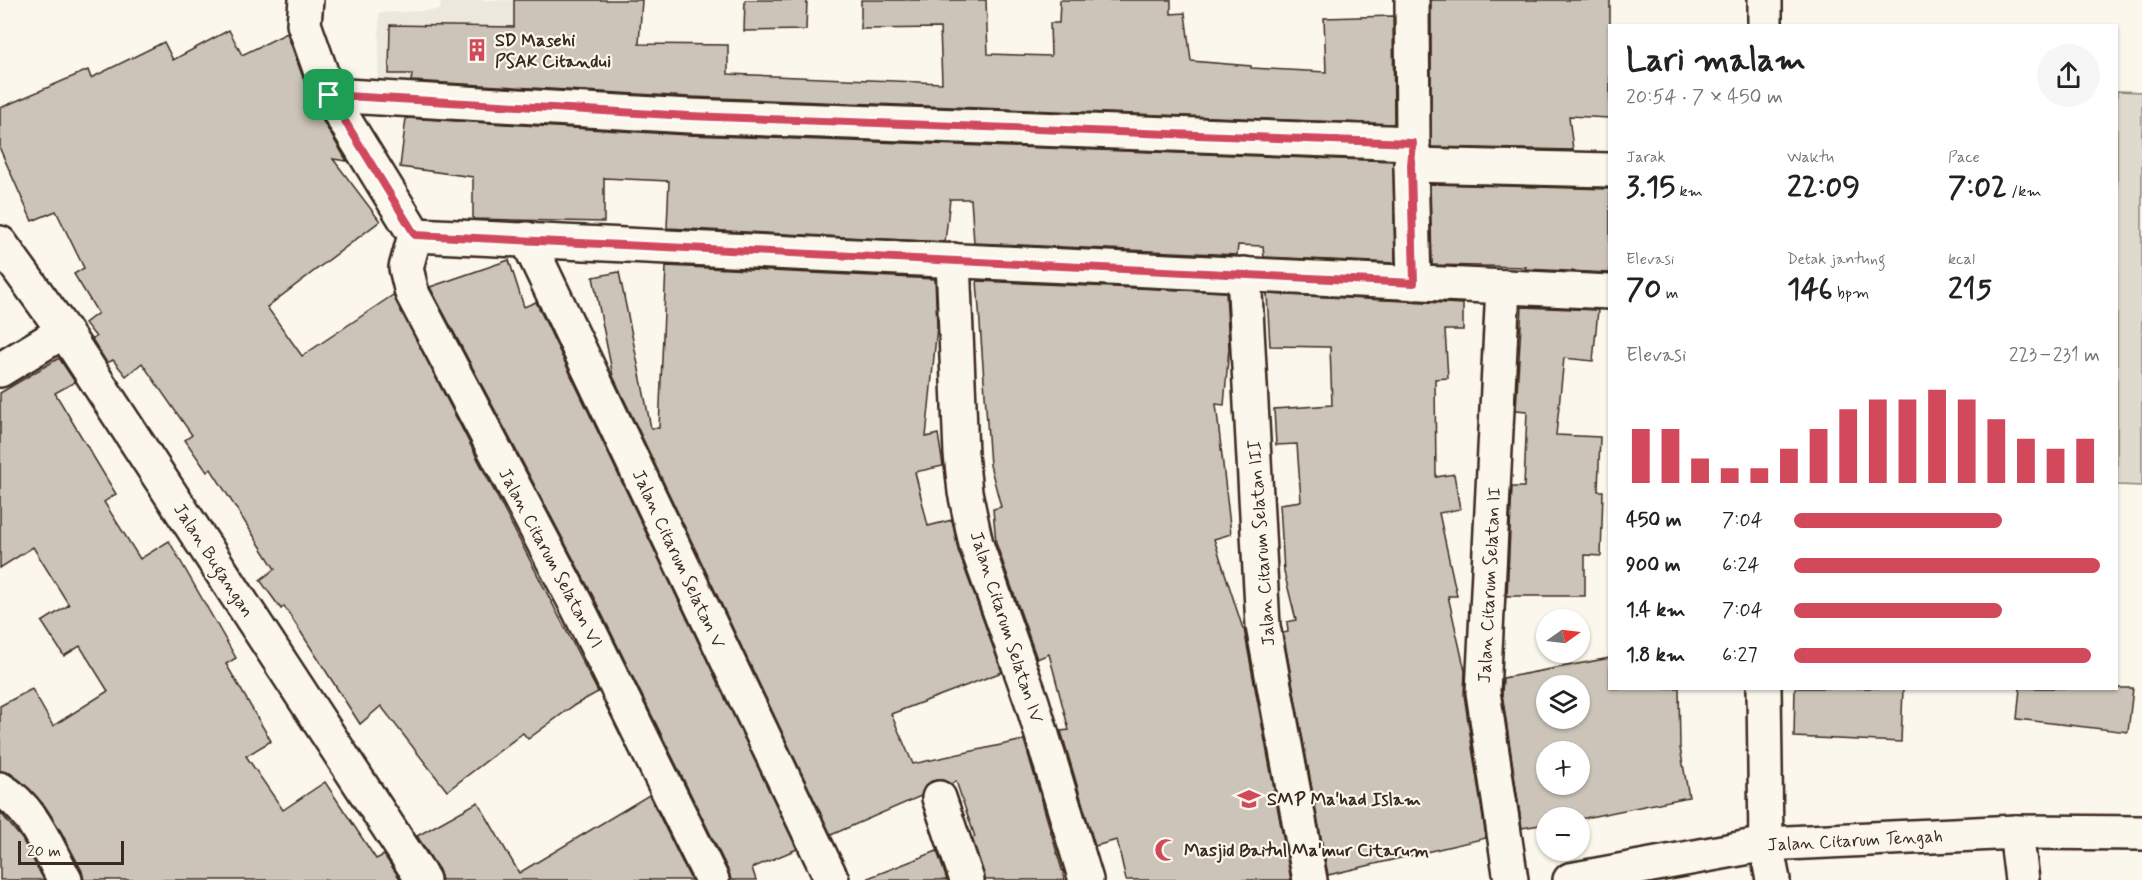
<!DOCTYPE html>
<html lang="id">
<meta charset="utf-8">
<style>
body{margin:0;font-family:Mynerve,sans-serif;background:#f6f6f6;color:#222;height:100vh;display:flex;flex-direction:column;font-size:22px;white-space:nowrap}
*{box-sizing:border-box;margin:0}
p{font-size:20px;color:#767676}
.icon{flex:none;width:33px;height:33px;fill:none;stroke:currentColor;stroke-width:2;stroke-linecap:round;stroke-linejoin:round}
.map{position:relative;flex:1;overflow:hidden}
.panel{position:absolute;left:1608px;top:24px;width:510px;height:666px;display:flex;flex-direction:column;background:#fff;border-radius:0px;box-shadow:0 2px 4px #0004}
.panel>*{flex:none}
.needle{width:39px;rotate:76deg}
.controls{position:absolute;left:1536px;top:609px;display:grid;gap:12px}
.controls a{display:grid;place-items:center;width:54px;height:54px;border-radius:50%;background:#fff;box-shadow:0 2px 4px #0004;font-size:30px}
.scale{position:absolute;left:18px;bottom:15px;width:106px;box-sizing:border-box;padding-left:6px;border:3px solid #3b2a1e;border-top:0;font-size:16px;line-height:21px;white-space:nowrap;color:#3b2a1e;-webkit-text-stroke:4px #fbf7ec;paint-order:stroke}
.pin{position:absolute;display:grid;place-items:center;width:51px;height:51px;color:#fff;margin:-26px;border-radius:12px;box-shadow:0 3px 9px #0006}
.round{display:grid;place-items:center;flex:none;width:63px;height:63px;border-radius:32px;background:#f6f6f6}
.overview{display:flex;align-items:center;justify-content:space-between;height:102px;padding:0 18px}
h1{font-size:33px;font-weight:800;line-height:45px}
.metrics{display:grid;grid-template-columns:repeat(3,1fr);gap:9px;height:102px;padding:6px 18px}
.metrics div{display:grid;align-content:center}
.metrics b{font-size:30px;font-weight:800}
.metrics small{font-size:16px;font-weight:400}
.metrics p{font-size:16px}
.chart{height:168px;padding:12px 18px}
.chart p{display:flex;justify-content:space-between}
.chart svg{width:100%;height:108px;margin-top:6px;stroke:#d1495b;stroke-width:6}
ul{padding:0 18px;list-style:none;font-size:20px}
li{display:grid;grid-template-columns:96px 72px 1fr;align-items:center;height:45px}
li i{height:15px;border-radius:8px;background:#d1495b}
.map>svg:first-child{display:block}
.built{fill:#ede8dd}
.green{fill:#dfd9ce;stroke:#8d8276;stroke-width:1.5}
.building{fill:#ccc4b9;stroke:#3b2a1e;stroke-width:1.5;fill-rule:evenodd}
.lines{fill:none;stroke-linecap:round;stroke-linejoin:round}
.minor-casing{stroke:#3b2a1e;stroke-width:38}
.minor{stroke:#fbf7ec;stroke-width:33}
.route-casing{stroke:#fff;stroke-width:12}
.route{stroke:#d1495b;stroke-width:8}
.labels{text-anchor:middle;stroke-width:4.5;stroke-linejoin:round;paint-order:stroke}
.poi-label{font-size:18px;font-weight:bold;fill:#3b2a1e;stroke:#fbf7ec;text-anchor:start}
.street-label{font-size:18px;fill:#3b2a1e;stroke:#fbf7ec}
</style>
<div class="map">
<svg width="2142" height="880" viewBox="0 0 2142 880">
<rect width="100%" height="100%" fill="#fbf7ec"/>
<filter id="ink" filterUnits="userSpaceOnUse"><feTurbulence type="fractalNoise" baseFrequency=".0167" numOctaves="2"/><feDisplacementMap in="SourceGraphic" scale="12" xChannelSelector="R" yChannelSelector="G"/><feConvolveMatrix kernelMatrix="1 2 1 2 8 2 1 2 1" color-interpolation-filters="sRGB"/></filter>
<g filter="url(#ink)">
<path class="built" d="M441,0h141l-2,87 -202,-3 1,-71 61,-3z"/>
<path class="green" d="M2117,91l25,1v394l-25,-1z"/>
<g class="building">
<path d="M514,0h128l-3,44 89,1v29l214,9 -2,-55 -79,1v-29h125l2,54 63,2 -1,-33h9l1,-23h111v14l14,-1 6,48 60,5v2l75,4 -2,-54 69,-2 1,108 -704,-27 -279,-16 1,-7h-23l1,-49 124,2z"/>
<path d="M745,0h62l-1,30 -62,1z"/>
<path d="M1431,0h179v118l-41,-2 4,34 -142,-3z"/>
<path d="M229,30l13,25 45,-22 25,70 35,58 -14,-2 47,62 -113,86 35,49 91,-61 205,397 -25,14 -45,33 -5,-6 -76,58 -66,-85 -21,18 -76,-118 -3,3 -21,-29 15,-11 -64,-100 -4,3 -22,-32 7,-5 -50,-72 -16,13 -13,-16 -6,3 -15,-24 4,-2 -11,-14 13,-10 -24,-39 10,-6 -28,-57 -24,10 -32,-72v-41l88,-38 3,8 73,-36 9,18z"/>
<path d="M406,118l282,17 705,26 2,102 -131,-6 -1,-11 -25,-1 -1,10 -263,-12 -3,-44h-21l-5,43 -278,-14 2,-47 -65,-3v44l-131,-3v-42l-73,-10z"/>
<path d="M1430,184l180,5v84l-85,-4 1,-2 -94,-2z"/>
<path d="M509,260l15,47 12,-5 261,547 -45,19 4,12h-25l-2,-8 -135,-274 -164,-311z"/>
<path d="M666,266l269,13 2,47 -11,111 12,-3 5,32 -28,6 13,54 24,-6 6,30 44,122 -111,42 22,50 111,-24 41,140h-80l-13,-42 3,-1 -19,-56 -5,3 -9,-4 -10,1 -7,5 -4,10 -90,39 -218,-459 -20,-99 26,-5 32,156h8z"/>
<path d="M977,281l249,11 3,56 -5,57 -8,-1 15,130 -17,5 29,90h1l47,251h-165l-9,-40 -22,6 -34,-115 8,-1 -20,-76 -12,5 -41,-116 -3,-34 8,-2 -11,-42z"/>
<path d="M1267,294l196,10v26h-18l3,48 -13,1 1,98 18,-3 6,35 -21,4 18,83h-9l17,75 -1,24 22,143 -158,37 -45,-242 5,-1 -1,-10 9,-2 -12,-48 -4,-68 21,-3 -4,-57 -21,1 -2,-36 58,-4 -2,-58 -60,-1z"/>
<path d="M1522,307l76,3 -5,51 -29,-3 -8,77 44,2 -2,54h5l-2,65 -16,-1v41h-78l5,-109h12l3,-76 -11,-1z"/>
<path d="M59,358l16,24 -20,11 61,101 -12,8 36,57 29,-18 67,117 -10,6 45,77 -25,15 37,54 42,-28 51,77 8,-4 17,25h-317l-2,-9 -20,-38 -17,-27 -23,-24 -12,-9 -10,-2v-65l32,-17 21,37 55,-35 -28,-45 -16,10 -22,-34 27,-17 -36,-58 -33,21v-175z"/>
<path d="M1610,658v30h69l1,60 9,49 -109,22 -34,-1v6l-24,4 -20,-135 1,-15zM1546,686h34v32h-34zM1546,752h34v32h-34z"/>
<path d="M1795,688h108l-2,54 -107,-5z"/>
<path d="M2020,688h113l-5,44 -111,-13z"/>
<path d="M649,795l42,85h-249l-3,-10 -22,-34 61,-34 41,71z"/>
<path d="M0,812l22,27 22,41h-44z"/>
<path d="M937,851l10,29h-79v-2z"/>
</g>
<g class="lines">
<g class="minor-casing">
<g id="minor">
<path d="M306,0l-2,24 25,71 86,140 1195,57"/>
<path d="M1412,0l1,143 -2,22 3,118"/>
<path d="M1765,0v26"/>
<path d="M329,95l360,21 724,27"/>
<path d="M1411,165l199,5"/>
<path d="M415,235l-9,33 6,25 165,313 135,274"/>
<path d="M527,239l305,641"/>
<path d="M0,243l64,88 359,549"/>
<path d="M953,260l8,194 4,38 11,52 56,158 54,178"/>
<path d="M1244,274l19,352 47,254"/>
<path d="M1503,287l-20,405 28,188"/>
<path d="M0,370l64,-39"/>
<path d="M1764,688l2,156 7,36"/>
<path d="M0,789c33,19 47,59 65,91"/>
<path d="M939,798l28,82"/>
<path d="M2016,832l6,48"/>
<path d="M1570,880l196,-36 250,-12 126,1"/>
</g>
</g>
<use href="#minor" class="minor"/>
</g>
</g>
<g class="lines" filter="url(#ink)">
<g class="route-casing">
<path id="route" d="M329,95l360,21 724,27 -2,22 3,118 -999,-48z"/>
</g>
<use href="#route" class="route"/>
</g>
<defs>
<g id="building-bare" transform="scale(1.8)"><path d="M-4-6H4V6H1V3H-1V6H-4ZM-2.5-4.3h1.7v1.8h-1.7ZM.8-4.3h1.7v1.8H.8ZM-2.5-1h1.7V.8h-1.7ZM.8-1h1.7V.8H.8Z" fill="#d1495b" stroke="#fbf7ec" stroke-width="2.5" paint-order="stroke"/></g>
<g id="school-bare" transform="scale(1.8)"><path d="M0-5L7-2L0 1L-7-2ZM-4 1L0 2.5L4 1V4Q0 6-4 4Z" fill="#d1495b" stroke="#fbf7ec" stroke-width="2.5" paint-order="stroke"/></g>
<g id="mosque-bare" transform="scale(1.8)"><path d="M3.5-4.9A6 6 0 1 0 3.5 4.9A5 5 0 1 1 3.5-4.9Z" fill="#d1495b" stroke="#fbf7ec" stroke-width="2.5" paint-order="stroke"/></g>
</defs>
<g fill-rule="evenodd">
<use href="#building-bare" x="477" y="50"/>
<use href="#school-bare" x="1249" y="799"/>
<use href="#mosque-bare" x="1166" y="850"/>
</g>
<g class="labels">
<g class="poi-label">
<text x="495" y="46">SD Masehi<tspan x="495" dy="21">PSAK Citandui</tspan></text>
<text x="1267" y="805">SMP Ma'had Islam</text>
<text x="1184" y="856">Masjid Baitul Ma'mur Citarum</text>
</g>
<g class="street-label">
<text transform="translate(1261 543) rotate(-94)" y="6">Jalan Citarum Selatan III</text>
<text transform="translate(551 558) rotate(62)" y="6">Jalan Citarum Selatan VI</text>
<text transform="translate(679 559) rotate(65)" y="6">Jalan Citarum Selatan V</text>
<text transform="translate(214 560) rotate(57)" y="6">Jalan Bugangan</text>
<text transform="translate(1489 585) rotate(-87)" y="6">Jalan Citarum Selatan II</text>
<text transform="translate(1007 627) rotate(72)" y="6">Jalan Citarum Selatan IV</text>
<text transform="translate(1855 840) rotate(-3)" y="6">Jalan Citarum Tengah</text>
</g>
</g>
</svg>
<div class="controls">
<a><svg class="needle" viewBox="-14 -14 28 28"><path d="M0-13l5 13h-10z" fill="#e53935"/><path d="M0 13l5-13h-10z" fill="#767676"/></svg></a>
<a><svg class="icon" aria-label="layers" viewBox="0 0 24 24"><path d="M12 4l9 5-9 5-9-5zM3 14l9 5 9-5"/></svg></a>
<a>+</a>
<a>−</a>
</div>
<div class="scale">20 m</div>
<div class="pin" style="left:329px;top:95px;background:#1e9e55"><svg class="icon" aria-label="arrive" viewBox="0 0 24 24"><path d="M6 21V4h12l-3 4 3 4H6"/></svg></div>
<section class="panel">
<div class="overview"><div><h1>Lari malam</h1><p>20:54 · 7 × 450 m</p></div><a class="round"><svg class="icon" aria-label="share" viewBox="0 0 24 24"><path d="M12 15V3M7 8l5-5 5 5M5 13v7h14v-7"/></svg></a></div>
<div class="metrics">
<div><p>Jarak</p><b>3.15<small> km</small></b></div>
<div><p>Waktu</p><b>22:09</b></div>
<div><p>Pace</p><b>7:02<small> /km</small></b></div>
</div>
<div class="metrics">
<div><p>Elevasi</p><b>70<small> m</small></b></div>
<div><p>Detak jantung</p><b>146<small> bpm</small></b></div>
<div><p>kcal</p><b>215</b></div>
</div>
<div class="chart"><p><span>Elevasi</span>223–231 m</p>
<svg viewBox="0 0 160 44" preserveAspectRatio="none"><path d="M5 44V22M15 44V22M25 44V34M35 44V38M45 44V38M55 44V30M65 44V22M75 44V14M85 44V10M95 44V10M105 44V6M115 44V10M125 44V18M135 44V26M145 44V30M155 44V26"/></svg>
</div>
<ul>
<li><b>450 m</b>7:04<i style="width:68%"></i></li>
<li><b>900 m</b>6:24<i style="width:100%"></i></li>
<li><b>1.4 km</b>7:04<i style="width:68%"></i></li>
<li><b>1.8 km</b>6:27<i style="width:97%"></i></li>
</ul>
</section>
</div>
